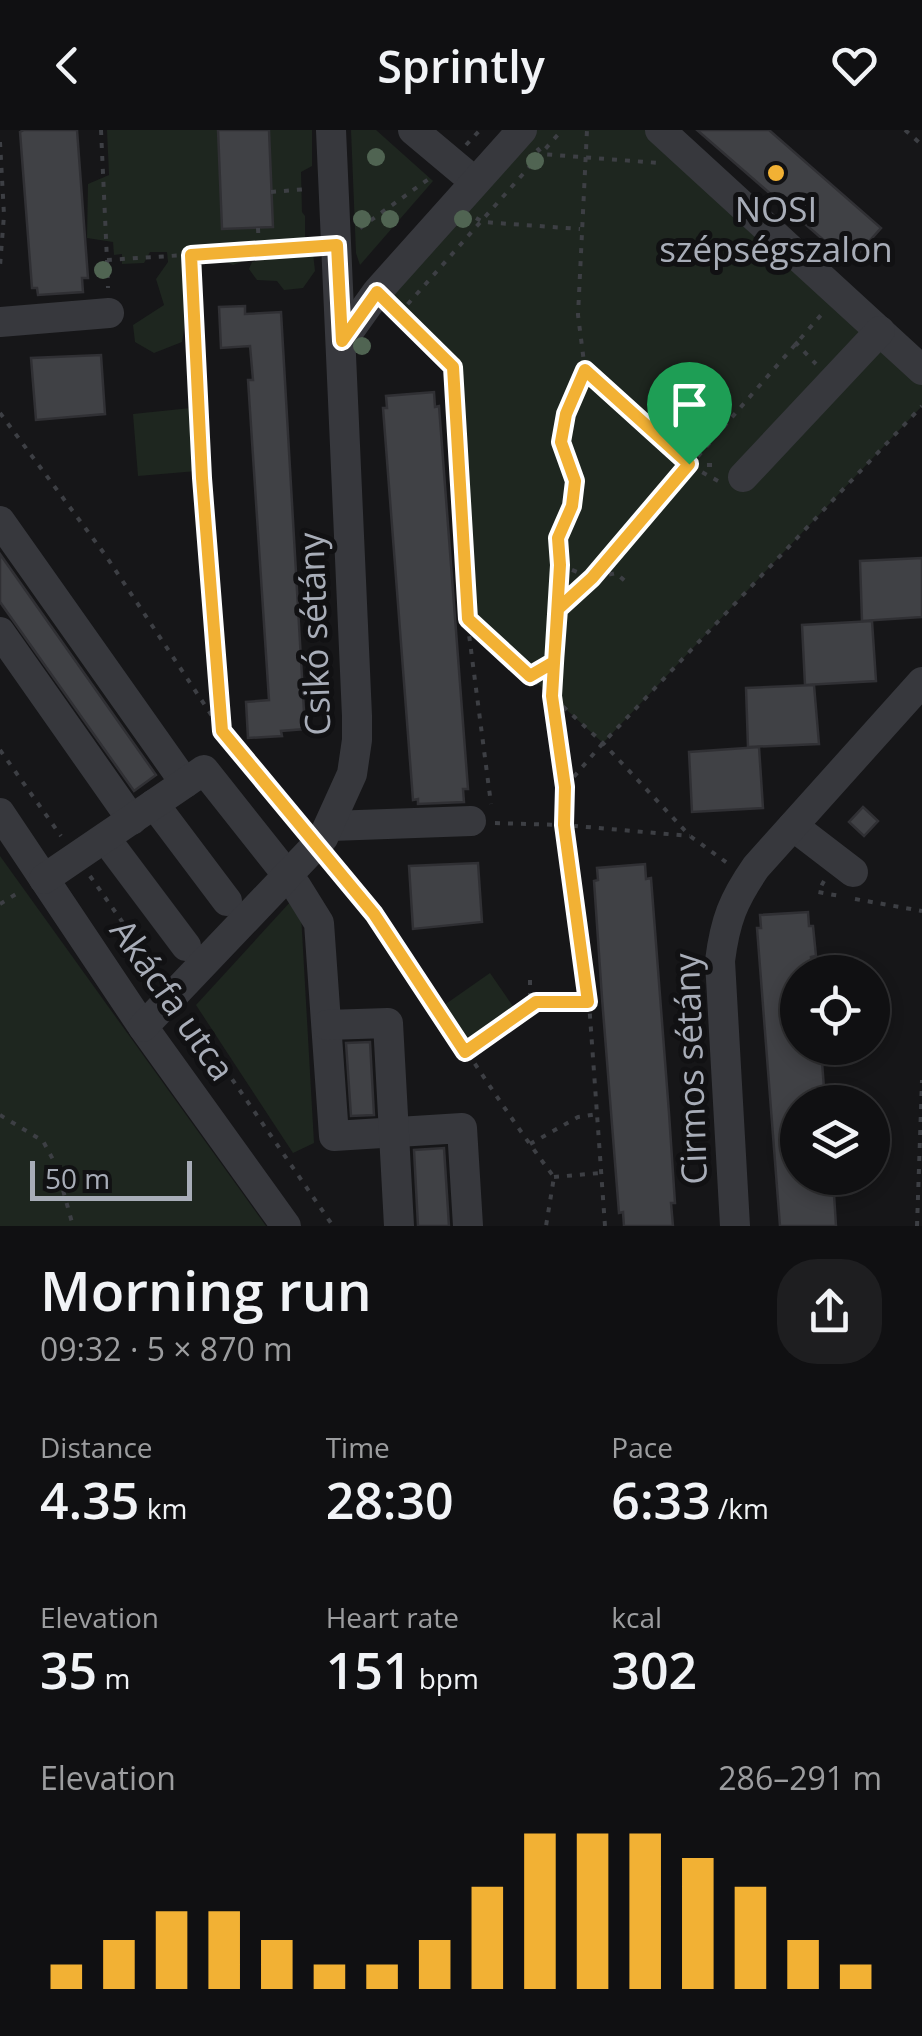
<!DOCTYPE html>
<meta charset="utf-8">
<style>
body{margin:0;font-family:"Open Sans",sans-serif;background:#1e1e20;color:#f1f3f6;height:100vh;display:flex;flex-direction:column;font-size:38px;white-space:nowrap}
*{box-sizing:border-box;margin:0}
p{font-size:32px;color:#9c9d9f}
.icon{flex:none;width:55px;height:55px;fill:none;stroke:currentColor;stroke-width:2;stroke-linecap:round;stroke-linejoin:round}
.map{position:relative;height:1096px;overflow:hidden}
.details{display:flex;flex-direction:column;background:#101012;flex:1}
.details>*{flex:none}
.tools{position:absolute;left:780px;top:825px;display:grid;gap:20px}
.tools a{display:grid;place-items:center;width:110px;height:110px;border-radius:50%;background:#101012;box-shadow:0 5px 15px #0003,0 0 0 2px #303032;font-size:50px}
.scale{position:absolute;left:30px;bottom:25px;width:162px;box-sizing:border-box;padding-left:10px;border:5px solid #a8adb8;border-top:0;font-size:28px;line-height:35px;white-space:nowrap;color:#a8adb8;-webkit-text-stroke:8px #111113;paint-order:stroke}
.pin{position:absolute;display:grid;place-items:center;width:85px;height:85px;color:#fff;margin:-102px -42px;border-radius:50% 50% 50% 0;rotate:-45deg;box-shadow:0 0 10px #0007}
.pin .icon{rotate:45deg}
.round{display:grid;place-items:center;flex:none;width:105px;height:105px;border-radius:40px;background:#1e1e20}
.overview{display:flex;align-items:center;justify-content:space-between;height:170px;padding:0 40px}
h1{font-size:55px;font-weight:600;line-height:75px}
.figures{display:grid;grid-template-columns:repeat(3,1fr);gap:15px;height:170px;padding:10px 40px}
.figures div{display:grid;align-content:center}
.figures b{font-size:50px;font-weight:600}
.figures small{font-size:28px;font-weight:400}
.figures p{font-size:28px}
.chart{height:280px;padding:20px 40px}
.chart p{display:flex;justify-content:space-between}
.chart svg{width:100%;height:180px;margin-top:10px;stroke:#f2b134;stroke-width:6}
header{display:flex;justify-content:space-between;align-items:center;height:130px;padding:0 40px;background:#101012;font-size:45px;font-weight:600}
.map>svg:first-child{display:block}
.green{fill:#1e261f}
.building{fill:#404145;stroke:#303034;stroke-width:2.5}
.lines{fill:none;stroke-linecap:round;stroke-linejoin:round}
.path{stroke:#3d3f44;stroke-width:4;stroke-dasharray:5 8;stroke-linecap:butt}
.minor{stroke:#37383d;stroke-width:30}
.tree{fill:#506452}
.route-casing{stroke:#fff;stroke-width:20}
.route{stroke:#f2b134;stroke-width:12}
.poi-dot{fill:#f2b134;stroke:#111113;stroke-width:4}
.labels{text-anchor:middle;stroke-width:10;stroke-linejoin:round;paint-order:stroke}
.poi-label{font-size:35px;fill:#a8adb8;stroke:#111113}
.street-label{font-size:35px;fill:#a8adb8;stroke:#111113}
</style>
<header><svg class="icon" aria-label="back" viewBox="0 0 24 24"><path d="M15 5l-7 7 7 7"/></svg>Sprintly<svg class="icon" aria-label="heart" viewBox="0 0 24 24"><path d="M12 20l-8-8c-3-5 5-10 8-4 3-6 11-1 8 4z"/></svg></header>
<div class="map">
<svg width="922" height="1096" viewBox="0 0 922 1096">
<rect width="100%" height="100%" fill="#161618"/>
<g class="green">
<path d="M107,0h205v36l-11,6 1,40 3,4v24l8,13 2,18 -12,17 -19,2 -7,-9 -20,-1 -8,-11 3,-7 16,-3 -2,-15 -25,2v16l-8,3 -13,-6 -20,1v29l-15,34 -3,19 -28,11 -19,-11 -2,-17 31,-20 -8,-26 12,-17 -1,-10h-17l-6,11 -22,1v-10l-8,1 -1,-13 -26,-4 1,-54 21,-9z"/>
<path d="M351,0h25l57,51 -73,84 -4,-12z"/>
<path d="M522,0h138l262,240v36l-319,337 -136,-124 -14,-252 -76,-75z"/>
<path d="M191,278l6,63 -59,5 -5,-62z"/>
<path d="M0,726l266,370h-266z"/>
<path d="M292,770l9,14 13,229 -21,10 -97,-148z"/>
<path d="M490,843l27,39 -50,35 -27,-39z"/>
</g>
<g class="building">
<path d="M24,0h53l11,148h-6l1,14 -45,3 -1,-7h-5l-12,-156z"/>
<path d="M218,0h51l4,97 -51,2z"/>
<path d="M697,0h72l112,98 -31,35z"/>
<path d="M245,176v8l36,-2 24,417 -24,2 1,5 -34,2 -2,-36 23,-2 -21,-320h5l-3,-34 -29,2 -2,-41z"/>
<path d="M101,225l4,59 -69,6 -5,-62z"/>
<path d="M434,262l1,15 4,-1 29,383h-5l1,13 -46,2v-5l-5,1 -30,-392h4l-1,-12z"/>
<path d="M0,424l156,221 -22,16 -134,-189z"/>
<path d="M922,428v59l-60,4 -2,-60z"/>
<path d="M872,491l4,60 -71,4 -3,-60z"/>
<path d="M814,555l5,59 -71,3 -2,-59z"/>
<path d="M759,617l4,61 -71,4 -3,-60z"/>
<path d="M863,677l15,14 -14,15 -15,-14z"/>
<path d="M478,733l4,59 -69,7 -4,-63z"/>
<path d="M645,734l1,15 5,-1 18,235 6,90h-4l2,23h-49l-1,-14 -4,1 -17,-215 -8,-117 4,-1 -1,-12z"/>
<path d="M808,782l1,14h4l3,30 -5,1 1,15h-14v76h23l4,54h-27v76h35l3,48h-56l-23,-298h4l-1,-13z"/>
<path d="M370,912l4,73 -23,1 -5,-73z"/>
<path d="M444,1018l5,78h-31l-4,-76z"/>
</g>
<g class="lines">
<g class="path">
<path d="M101,0l6,130 204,-13"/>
<path d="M905,0l17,15"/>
<path d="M0,12l4,73 -4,51"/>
<path d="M466,15l14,-15"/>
<path d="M537,18l5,6 117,9"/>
<path d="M271,62l36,-3"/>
<path d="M476,88l7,4 97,7"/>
<path d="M258,98l1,22"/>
<path d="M360,98l70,-50"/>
<path d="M191,125l11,223 20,251"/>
<path d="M107,130l1,28"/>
<path d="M395,180l58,57 14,252 24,185"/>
<path d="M399,184l163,-184"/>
<path d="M795,212l21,22"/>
<path d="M585,240l104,95 29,16"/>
<path d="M0,283l106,143 116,175 77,94"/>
<path d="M694,335h25"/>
<path d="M560,435l32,13 24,-5 10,9"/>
<path d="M557,479l35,-31 229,-263"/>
<path d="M467,489l136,124 87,93 40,29"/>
<path d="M532,545l21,-13"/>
<path d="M0,620l61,86"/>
<path d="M565,657l-13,-91 8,-131 -3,-27 15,-33 3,-24 -14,-40 5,-27 19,-44 -7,-55 9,-185"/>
<path d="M495,693l69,2 126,11"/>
<path d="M331,733c83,98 146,212 223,314l-8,49"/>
<path d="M90,746l69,98"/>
<path d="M824,751l-6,11 22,4"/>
<path d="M855,769l67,12"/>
<path d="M0,774l21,-13"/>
<path d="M530,850v17l6,5h53"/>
<path d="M188,885l145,211"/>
<path d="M465,921l71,-49"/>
<path d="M0,985l43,26 13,24 17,61"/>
<path d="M530,1014l48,-27 19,-3"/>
<path d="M554,1047l46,-4"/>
<path d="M605,1096l-16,-224 -26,-202 2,-13 38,-44 319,-337"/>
<path d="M917,1096l5,-146"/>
</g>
<g class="minor">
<path d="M413,0l62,52"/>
<path d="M660,0l262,240"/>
<path d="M0,192l109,-9"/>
<path d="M342,211l35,-49 145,-162"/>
<path d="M743,347l137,-146"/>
<path d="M0,391l185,262"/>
<path d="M0,502l132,188"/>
<path d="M154,674l73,97"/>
<path d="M0,683l143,214 143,199"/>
<path d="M331,696l140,-5"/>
<path d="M793,696l60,46"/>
<path d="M105,708l81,108"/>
<path d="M44,749l160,-109 92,116 23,37 15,213 128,-8 6,98"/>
<path d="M327,895l61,-2 11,203"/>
<path d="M143,897l180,-189 29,-64 5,-34v-24l-26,-586"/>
<path d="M735,1096l-15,-265c5,-40 13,-61 36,-94l166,-185"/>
</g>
</g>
<g class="tree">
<circle cx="376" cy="27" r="9"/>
<circle cx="535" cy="31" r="9"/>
<circle cx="362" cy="89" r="9"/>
<circle cx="390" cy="89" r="9"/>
<circle cx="463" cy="89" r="9"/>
<circle cx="103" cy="140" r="9"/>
<circle cx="362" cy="216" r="9"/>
</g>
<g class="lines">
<g class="route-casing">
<path id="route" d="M689,334l-97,114 -34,31 -4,53 -24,14 -62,-57 -15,-252 -76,-75 -35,49 -5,-96 -146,10 11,223 20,253 152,183 91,138 71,-50h52l-24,-177 1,-38 -13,-91 8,-131 -2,-27 14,-32 3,-25 -14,-39 5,-28 19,-44 104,94"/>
</g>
<use href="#route" class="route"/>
</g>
<circle class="poi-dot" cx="776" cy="43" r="10"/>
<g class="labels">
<g class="poi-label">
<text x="776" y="92">NOSI<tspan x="776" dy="40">szépségszalon</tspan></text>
</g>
<g class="street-label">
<text transform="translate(315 504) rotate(-92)" y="12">Csikó sétány</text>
<text transform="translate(172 870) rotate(55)" y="12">Akácfa utca</text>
<text transform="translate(691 939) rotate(-92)" y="12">Cirmos sétány</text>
</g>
</g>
</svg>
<div class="tools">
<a><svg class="icon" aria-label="locate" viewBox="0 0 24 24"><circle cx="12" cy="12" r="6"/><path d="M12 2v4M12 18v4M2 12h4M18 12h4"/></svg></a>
<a><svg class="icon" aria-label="layers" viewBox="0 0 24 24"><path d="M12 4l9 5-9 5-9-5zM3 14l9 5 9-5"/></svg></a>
</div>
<div class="scale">50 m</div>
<div class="pin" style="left:689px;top:334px;background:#1e9e55"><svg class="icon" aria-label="arrive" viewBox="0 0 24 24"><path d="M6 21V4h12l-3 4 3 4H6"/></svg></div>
</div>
<section class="details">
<div class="overview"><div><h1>Morning run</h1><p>09:32 · 5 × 870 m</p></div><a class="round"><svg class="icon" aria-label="share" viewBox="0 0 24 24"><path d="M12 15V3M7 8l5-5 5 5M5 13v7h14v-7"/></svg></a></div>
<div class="figures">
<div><p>Distance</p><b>4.35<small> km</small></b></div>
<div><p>Time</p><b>28:30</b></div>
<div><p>Pace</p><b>6:33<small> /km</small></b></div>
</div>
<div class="figures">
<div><p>Elevation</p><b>35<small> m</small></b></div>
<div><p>Heart rate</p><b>151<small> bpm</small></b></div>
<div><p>kcal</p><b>302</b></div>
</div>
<div class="chart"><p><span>Elevation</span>286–291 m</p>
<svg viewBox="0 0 160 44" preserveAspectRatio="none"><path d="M5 44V38M15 44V32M25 44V25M35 44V25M45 44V32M55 44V38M65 44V38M75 44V32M85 44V19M95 44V6M105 44V6M115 44V6M125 44V12M135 44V19M145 44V32M155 44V38"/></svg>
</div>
</section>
